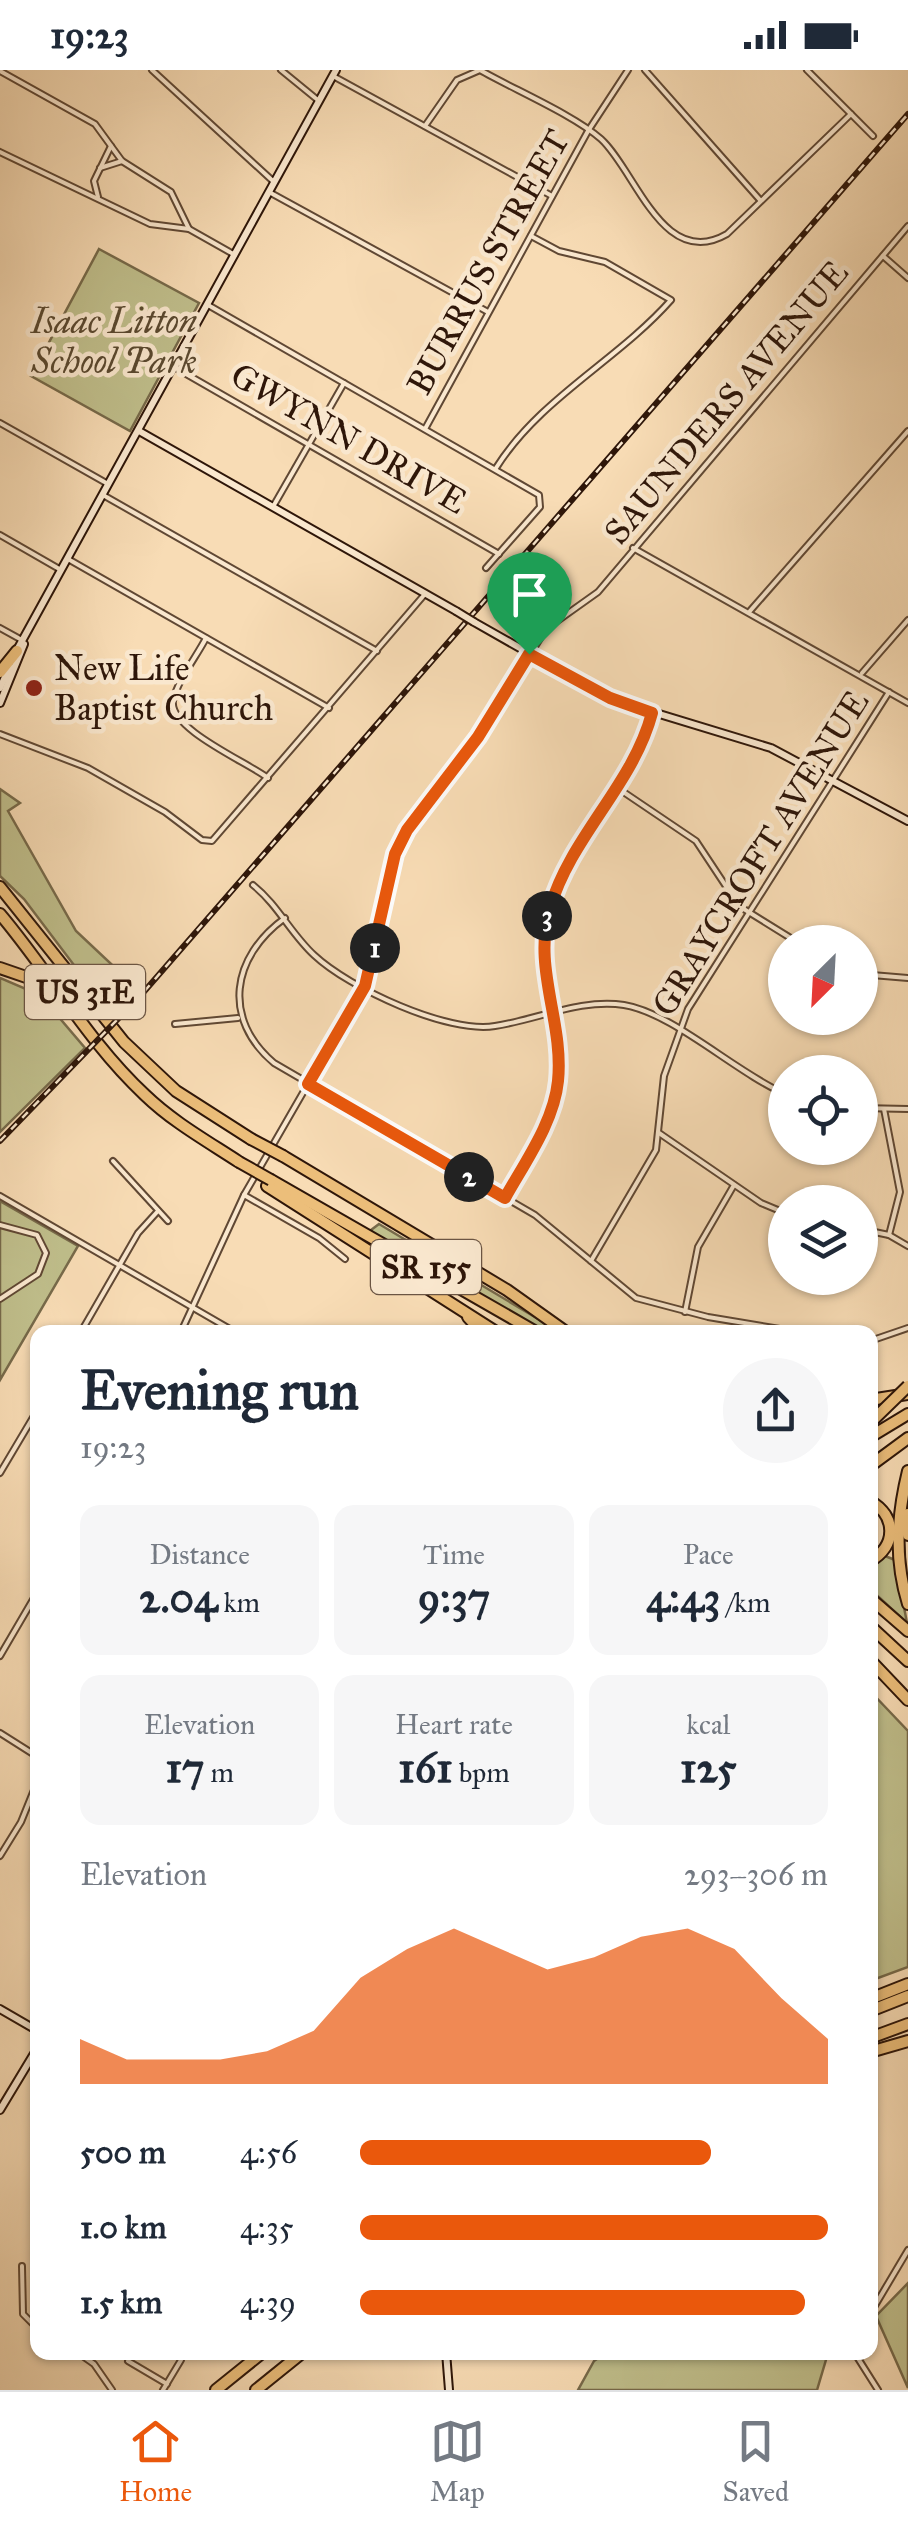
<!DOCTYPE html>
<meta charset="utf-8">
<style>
body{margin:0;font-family:"IM FELL Great Primer",serif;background:#f6f6f7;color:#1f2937;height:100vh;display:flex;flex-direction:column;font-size:38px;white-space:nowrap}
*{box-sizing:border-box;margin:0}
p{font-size:32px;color:#747a83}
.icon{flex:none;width:55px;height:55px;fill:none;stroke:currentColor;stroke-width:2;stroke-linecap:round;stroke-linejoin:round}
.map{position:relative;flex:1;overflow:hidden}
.sheet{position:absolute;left:30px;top:1255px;width:848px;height:1035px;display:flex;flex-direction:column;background:#fff;border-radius:20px;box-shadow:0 2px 8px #0004}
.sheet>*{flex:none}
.needle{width:65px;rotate:204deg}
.controls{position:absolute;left:768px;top:855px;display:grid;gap:20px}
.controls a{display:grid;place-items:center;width:110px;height:110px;border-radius:50%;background:#fff;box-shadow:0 2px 8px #0004;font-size:50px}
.pin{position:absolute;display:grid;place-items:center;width:85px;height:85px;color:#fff;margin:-102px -42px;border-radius:50% 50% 50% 0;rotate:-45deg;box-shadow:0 0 10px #0007}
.pin .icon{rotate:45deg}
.km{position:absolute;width:50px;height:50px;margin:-25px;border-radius:50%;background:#222;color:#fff;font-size:28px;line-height:50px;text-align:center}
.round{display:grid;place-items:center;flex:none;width:105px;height:105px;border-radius:52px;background:#f6f6f7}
.summary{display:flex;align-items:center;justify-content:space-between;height:170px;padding:0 50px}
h1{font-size:55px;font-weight:800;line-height:75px}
.stats{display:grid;grid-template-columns:repeat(3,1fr);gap:15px;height:170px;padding:10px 50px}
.stats div{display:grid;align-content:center;border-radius:20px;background:#f6f6f7;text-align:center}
.stats b{font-size:42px;font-weight:800}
.stats small{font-size:28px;font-weight:400}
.stats p{font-size:28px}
.chart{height:280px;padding:20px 50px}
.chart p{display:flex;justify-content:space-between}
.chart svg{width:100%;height:180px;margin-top:10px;fill:#ea580c;opacity:.7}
ul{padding:0 50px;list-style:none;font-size:32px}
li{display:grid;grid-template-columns:160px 120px 1fr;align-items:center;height:75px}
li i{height:25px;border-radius:12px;background:#ea580c}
.status{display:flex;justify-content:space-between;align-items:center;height:70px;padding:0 50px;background:#fff;direction:ltr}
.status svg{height:28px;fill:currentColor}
.dock{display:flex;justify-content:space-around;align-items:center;height:140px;border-top:2px solid #e0e1e3;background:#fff;font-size:28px;color:#747a83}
.dock a{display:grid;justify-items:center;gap:5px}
.dock .active{color:#ea580c}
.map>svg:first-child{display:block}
.green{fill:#c0bf8c;stroke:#776a4a;stroke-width:2.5}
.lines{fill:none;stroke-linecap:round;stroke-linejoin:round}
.street-casing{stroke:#604834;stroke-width:8}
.secondary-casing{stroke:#2e1609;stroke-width:10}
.highway-casing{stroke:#2e1609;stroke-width:14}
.street{stroke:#fae8cf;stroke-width:4}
.secondary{stroke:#fae8cf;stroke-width:6}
.highway{stroke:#ecbe7a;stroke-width:10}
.rail-casing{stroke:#2e1609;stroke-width:6}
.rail{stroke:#fae8cf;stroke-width:2.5;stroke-dasharray:8;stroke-linecap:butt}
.secondary-bridge-casing{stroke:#2e1609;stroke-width:10;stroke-linecap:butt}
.highway-bridge-casing{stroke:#2e1609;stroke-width:14;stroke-linecap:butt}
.secondary-bridge{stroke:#fae8cf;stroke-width:6}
.highway-bridge{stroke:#ecbe7a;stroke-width:10}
.route-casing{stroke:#fff;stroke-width:20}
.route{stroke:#ea580c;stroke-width:12}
.poi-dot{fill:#8f2418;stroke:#fae8cf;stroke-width:4}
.labels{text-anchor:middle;stroke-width:9;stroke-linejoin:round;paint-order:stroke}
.shield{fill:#fae8cf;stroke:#6b5544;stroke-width:2.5}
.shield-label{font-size:32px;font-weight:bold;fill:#2e1609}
.street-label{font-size:35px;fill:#2e1609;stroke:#fae8cf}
.park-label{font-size:35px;font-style:italic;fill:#5a4930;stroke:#fae8cf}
.poi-label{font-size:35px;fill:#2e1609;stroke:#fae8cf;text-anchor:start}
</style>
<div class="status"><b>19:23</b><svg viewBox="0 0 49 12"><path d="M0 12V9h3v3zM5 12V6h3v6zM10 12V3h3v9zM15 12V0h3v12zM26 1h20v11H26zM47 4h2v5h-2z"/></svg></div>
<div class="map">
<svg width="908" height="2320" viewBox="0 0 908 2320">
<rect width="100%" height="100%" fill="#f8dcb5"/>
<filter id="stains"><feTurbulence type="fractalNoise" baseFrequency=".002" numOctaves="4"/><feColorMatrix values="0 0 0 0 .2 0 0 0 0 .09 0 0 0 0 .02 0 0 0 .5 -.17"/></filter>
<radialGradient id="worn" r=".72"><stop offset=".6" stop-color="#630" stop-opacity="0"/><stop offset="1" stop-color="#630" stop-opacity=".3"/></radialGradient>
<g class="green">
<path d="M99,179l100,54 -69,128 -99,-55z"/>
<path d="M0,719l20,14 -12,8 68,120 49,46 -5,10 11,10 -17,21 -90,-119 -24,-23z"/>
<path d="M0,908l40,17 45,53 -85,84z"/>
<path d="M0,1131l78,45 -78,134z"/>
<path d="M379,1154l181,108h-20l-166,-98 -3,-4z"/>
<path d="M885,1486l10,4 12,63 -37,-34v-24z"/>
<path d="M870,1621l38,40v236l-38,14z"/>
<path d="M908,2213v105l-32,-72z"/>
<path d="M606,2283h222l-11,37h-239l16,-29z"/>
</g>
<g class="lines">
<g class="street-casing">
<g id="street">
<path d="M152,0l122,112"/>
<path d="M281,0l38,31"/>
<path d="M645,0l115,130"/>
<path d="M807,0l66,66"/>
<path d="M0,1l95,53 27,37 49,31 18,37 46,26"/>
<path d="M333,6l219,120"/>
<path d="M425,56l32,-46 23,-10c33,19 94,45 121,69 35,32 62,132 126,95l124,-120"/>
<path d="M0,82l150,72 39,5"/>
<path d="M100,98l22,-7"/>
<path d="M269,122l219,120"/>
<path d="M98,127l-4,-16 17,-35"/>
<path d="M883,186l25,22"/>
<path d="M208,235l331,190 1,12 -54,61"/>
<path d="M174,297l325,187"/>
<path d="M0,353l108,61"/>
<path d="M425,359l163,-298 40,-61"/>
<path d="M496,398c44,-70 121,-107 175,-168l-66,-38 -46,-11 -28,-15"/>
<path d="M103,425l274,156"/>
<path d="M274,435l70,-122"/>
<path d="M0,465l61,35"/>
<path d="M633,478l275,155"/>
<path d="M68,489l261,149"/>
<path d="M750,541l158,-180"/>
<path d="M0,558l20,11"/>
<path d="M206,568c-9,18 -29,43 -33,63 -4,28 74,61 95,77"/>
<path d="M862,603l46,-53"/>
<path d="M0,664l88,34 77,44 37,28 10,1 213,-247"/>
<path d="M619,719l77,52 43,65 58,36"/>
<path d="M253,815c25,20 38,49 61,70 35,33 134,79 181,71 41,-6 87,-28 129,-21 49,8 111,67 161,89"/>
<path d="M285,848c-54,39 -63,101 -11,145l261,152 101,83 72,19 90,15"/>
<path d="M860,904l48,4"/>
<path d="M175,954l63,-6"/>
<path d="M860,1038l48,1"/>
<path d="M884,1039l16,83 -11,43"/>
<path d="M659,1063l102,70 24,10"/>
<path d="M113,1091l55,60"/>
<path d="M244,1125l75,43 26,21"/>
<path d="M0,1126l235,136"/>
<path d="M505,1127c20,-35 50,-75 53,-116 5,-60 -26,-114 -8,-174 21,-71 82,-122 103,-194"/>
<path d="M0,1155l37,10 9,18 -8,21 -38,25"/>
<path d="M860,1159l29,6 19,11"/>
<path d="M591,1191l65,-111 8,-74 24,-67 201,-317"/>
<path d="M685,1242l13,-65 36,-62"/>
<path d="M81,1262l57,-99 20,-22"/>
<path d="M181,1262l63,-137 121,-210 30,-130 21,-42 62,-76 68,-108 52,-37 310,-366"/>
<path d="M870,1271l38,-13"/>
<path d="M0,1403l38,-64"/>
<path d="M0,1586l38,-65"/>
<path d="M0,1663l38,24"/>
<path d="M0,1786l21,-34 17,-42"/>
<path d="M22,2196l1,48 15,15"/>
<path d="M870,2244l38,-64"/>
<path d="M77,2282l17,12 18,26"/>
<path d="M854,2282l24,38"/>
<path d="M128,2291l39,23"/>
<path d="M163,2320l18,-30 -2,-8"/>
</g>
</g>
<g class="secondary-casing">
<g id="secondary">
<path d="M139,361l317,180"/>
<path d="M474,552l136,77 161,49 137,73"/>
<path d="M17,580l319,-580"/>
<path d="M0,618l10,-22"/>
<path d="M0,633l24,-59"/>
<path d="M0,1939l38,22"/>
<path d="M0,2040l38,-63"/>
<path d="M446,2282l3,38"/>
</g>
</g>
<g class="highway-casing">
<g id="highway">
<path d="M0,602l17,-21"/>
<path d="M0,817l124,155 52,49 75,48"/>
<path d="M0,844c50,59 88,128 145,181 28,27 62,46 94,67"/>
<path d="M0,898l29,10 31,22"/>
<path d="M283,1086l224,134 59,42"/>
<path d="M271,1110l265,152"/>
<path d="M267,1116l229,146"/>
<path d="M468,1247l14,15"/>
<path d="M870,1330l38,-6"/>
<path d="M870,1367l38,-23"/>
<path d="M870,1396l38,-28"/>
<path d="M908,1401c-11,45 -14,88 0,133"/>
<path d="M870,1431c27,15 27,45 0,60"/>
<path d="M908,1444v21"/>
<path d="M870,1528l38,33"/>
<path d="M870,1556l38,35"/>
<path d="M870,1590l38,40"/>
<path d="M870,1929l38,-15"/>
<path d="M870,1941l38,-15"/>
<path d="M870,1968l38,-14"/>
<path d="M870,1982l38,-11"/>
<path d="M216,2320l47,-38"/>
<path d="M256,2320l47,-38"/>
</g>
</g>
<use href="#street" class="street"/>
<use href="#secondary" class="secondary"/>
<use href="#highway" class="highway"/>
<g class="rail-casing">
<path id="rail" d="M0,1071l142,-147 766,-880"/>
</g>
<use href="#rail" class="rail"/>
<g class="secondary-bridge-casing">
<path id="secondary-bridge" d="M456,541l18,11"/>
</g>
<g class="highway-bridge-casing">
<g id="highway-bridge">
<path d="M251,1069l32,17"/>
<path d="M239,1092l32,18"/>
<path d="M870,1353l38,-37"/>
</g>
</g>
<use href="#secondary-bridge" class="secondary-bridge"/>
<use href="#highway-bridge" class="highway-bridge"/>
</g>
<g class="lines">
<g class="route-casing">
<path id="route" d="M529,584l81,44 42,15c-19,72 -81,123 -102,195 -18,60 14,113 8,173 -4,41 -33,81 -53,117l-197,-114 57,-98 30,-132 12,-24 71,-93z"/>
</g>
<use href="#route" class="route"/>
</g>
<circle class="poi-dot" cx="34" cy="618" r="10"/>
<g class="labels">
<g class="shield">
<rect x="25" y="895" width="120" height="54" rx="8"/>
<rect x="371" y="1170" width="110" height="54" rx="8"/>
</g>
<g class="shield-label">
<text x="85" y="933">US 31E</text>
<text x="426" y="1208">SR 155</text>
</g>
<g class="street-label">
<text transform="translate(488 192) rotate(-61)" y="12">BURRUS STREET</text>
<text transform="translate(726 332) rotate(-50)" y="12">SAUNDERS AVENUE</text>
<text transform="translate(349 368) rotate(30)" y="12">GWYNN DRIVE</text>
<text transform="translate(760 783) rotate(-58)" y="12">GRAYCROFT AVENUE</text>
</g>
<g class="park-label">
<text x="114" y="263">Isaac Litton<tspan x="114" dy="40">School Park</tspan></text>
</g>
<g class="poi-label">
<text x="54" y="610">New Life<tspan x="54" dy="40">Baptist Church</tspan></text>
</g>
</g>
<rect width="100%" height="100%" filter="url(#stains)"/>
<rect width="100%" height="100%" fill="url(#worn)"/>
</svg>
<div class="controls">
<a><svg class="needle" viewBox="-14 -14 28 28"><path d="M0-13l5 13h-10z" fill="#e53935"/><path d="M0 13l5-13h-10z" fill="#747a83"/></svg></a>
<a><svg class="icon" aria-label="locate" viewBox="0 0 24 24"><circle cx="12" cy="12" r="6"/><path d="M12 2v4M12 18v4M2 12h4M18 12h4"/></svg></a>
<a><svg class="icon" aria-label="layers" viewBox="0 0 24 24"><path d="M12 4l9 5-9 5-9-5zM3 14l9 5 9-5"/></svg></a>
</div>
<div class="pin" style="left:529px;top:584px;background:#1e9e55"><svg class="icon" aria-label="arrive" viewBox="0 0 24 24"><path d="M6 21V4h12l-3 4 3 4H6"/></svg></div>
<b class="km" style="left:375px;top:878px">1</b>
<b class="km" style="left:469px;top:1107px">2</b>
<b class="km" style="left:547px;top:846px">3</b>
<section class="sheet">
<div class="summary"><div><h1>Evening run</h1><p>19:23</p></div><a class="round"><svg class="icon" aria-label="share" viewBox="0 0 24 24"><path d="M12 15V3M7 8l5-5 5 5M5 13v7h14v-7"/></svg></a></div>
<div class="stats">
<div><p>Distance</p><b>2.04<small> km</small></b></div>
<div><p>Time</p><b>9:37</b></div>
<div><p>Pace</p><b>4:43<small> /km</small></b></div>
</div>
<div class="stats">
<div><p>Elevation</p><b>17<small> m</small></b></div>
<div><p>Heart rate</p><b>161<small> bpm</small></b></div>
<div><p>kcal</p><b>125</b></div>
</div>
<div class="chart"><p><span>Elevation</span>293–306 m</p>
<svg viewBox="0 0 160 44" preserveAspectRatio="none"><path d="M0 44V33L10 38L20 38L30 38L40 36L50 31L60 18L70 11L80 6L90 11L100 16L110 13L120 8L130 6L140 11L150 23L160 33V44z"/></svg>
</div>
<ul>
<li><b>500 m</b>4:56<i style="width:75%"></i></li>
<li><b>1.0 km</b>4:35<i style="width:100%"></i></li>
<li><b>1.5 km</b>4:39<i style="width:95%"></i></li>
</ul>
</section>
</div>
<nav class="dock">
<a class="active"><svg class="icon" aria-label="home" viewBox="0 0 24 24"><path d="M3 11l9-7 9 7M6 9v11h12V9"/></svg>Home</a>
<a><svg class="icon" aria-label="map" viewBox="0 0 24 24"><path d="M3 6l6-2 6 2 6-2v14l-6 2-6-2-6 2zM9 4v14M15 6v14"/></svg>Map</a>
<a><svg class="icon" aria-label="saved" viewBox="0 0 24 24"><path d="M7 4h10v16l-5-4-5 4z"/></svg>Saved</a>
</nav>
